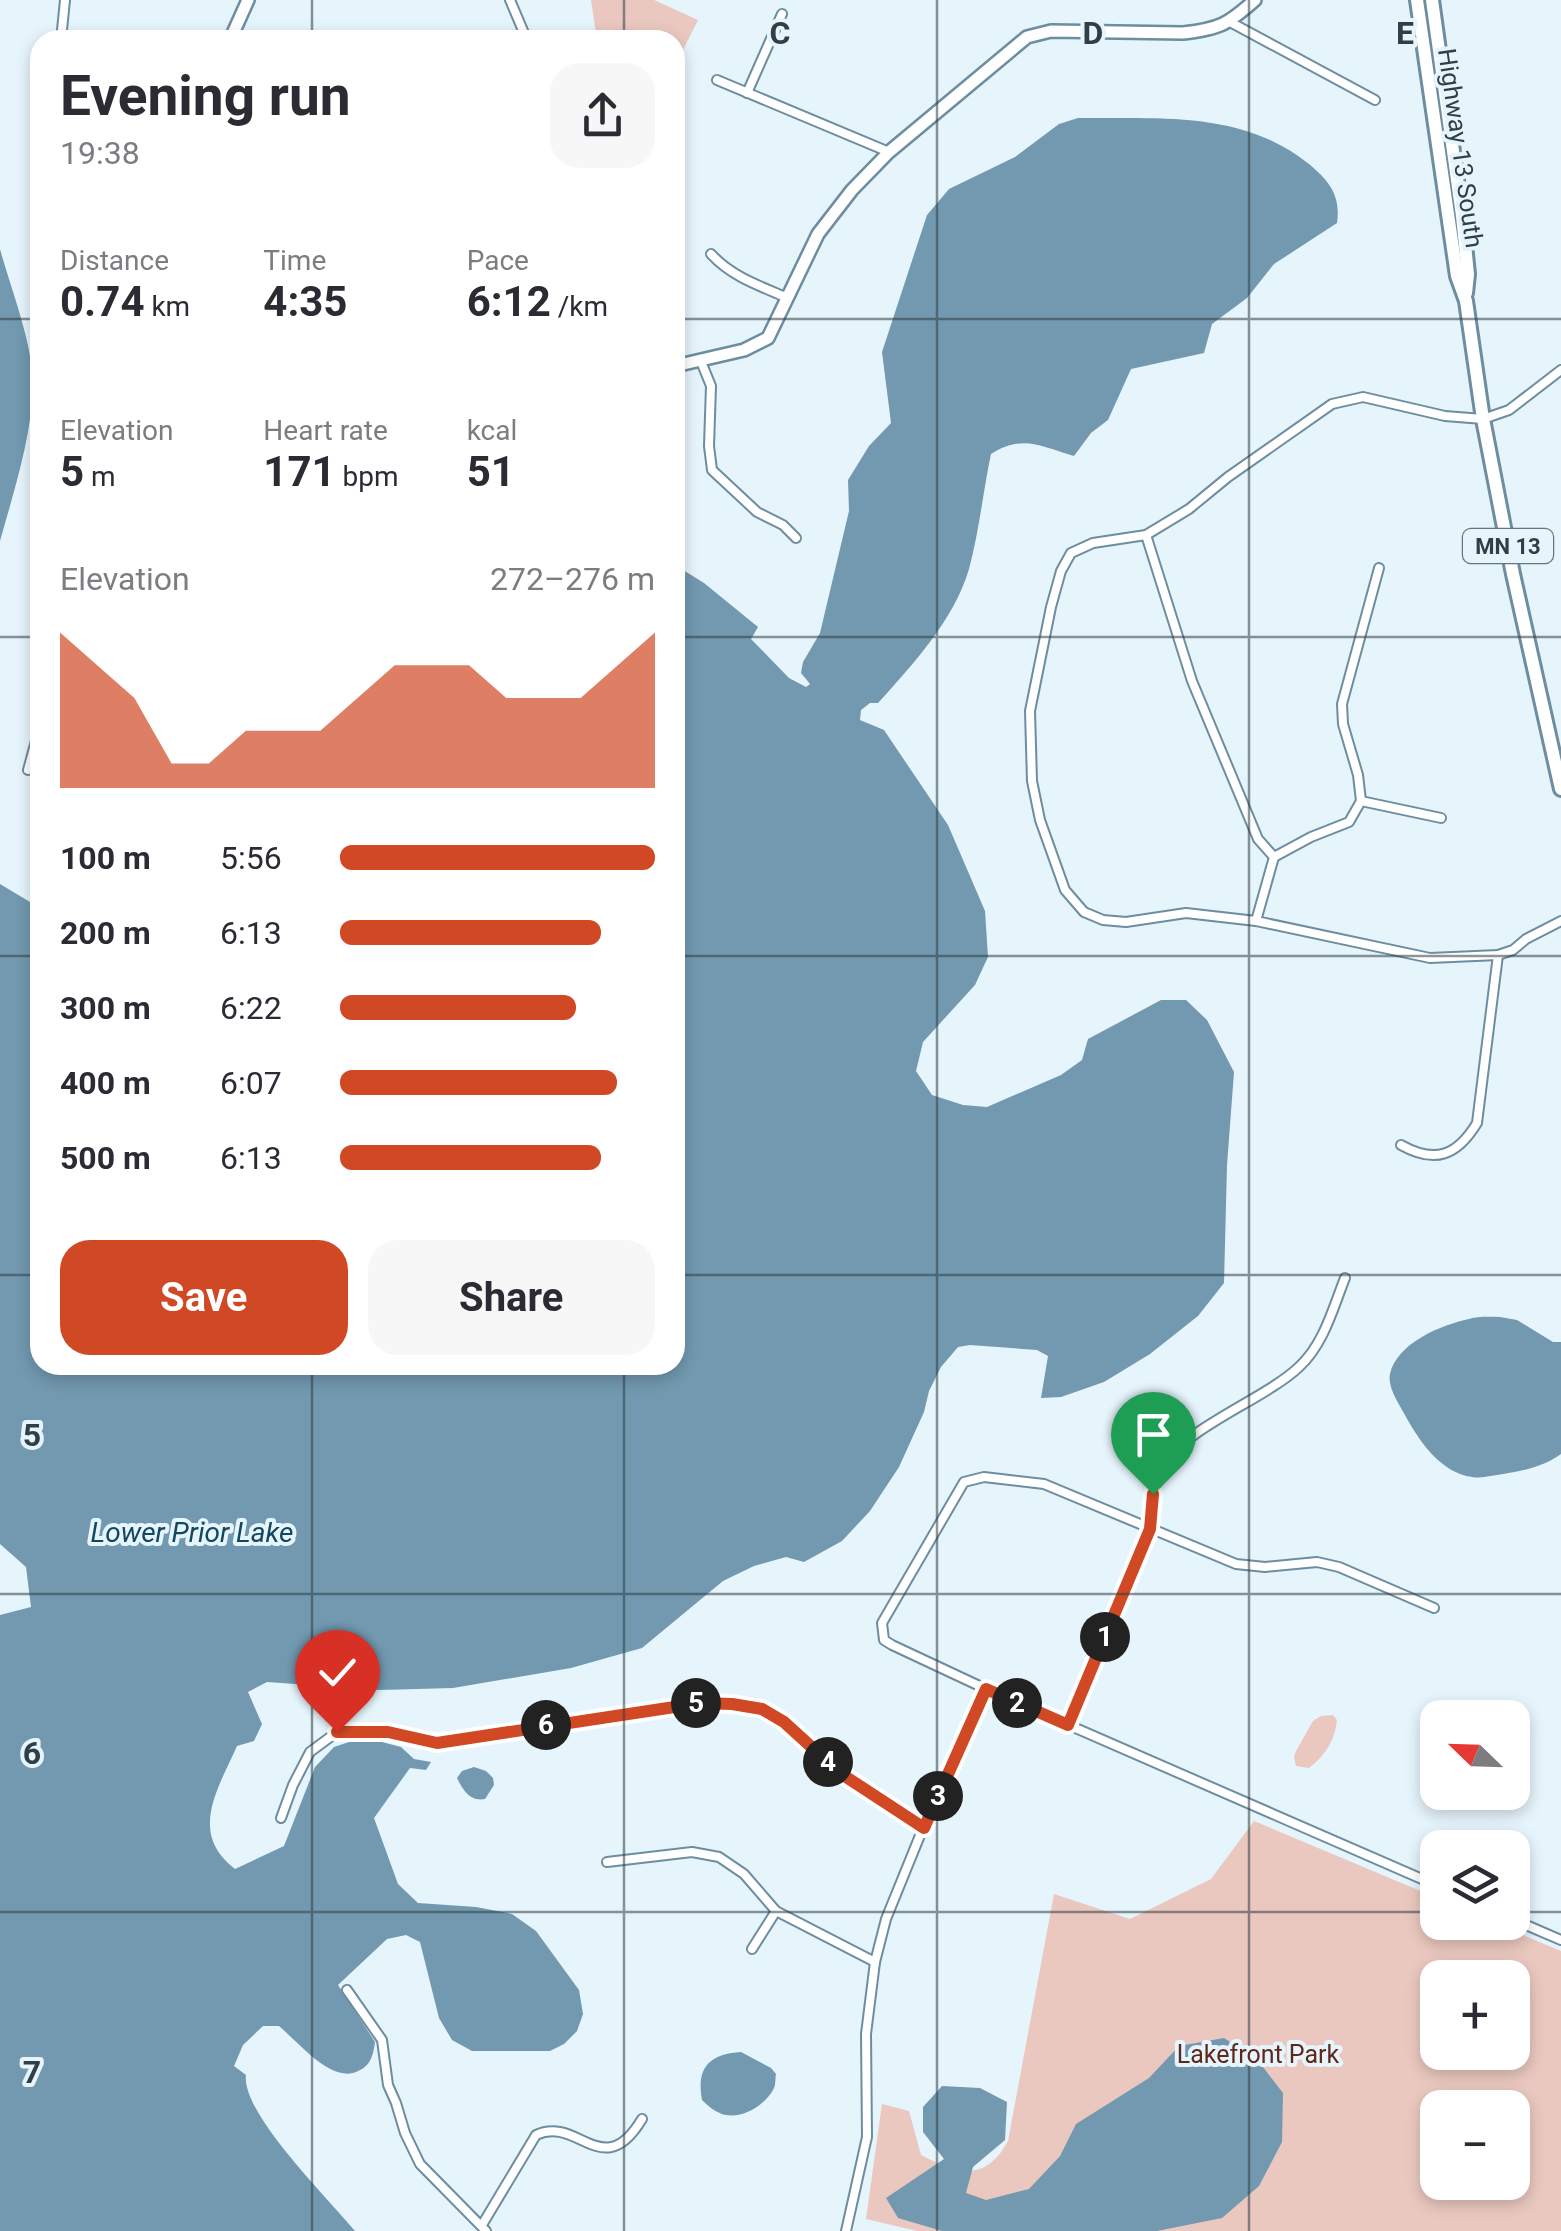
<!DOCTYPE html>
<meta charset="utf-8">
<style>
body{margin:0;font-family:Roboto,sans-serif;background:#f7f7f7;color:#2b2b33;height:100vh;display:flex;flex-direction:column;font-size:38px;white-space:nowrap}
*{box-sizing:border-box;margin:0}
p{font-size:32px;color:#7c7c81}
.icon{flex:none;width:55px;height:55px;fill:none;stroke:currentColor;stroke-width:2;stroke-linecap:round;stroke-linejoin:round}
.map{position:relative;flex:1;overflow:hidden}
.side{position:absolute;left:30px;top:30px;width:655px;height:1345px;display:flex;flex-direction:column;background:#fff;border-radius:30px;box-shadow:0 5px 15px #0003}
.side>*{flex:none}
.needle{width:65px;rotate:293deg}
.tools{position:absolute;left:1420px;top:1700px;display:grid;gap:20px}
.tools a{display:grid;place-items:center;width:110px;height:110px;border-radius:20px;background:#fff;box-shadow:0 5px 15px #0003;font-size:50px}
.pin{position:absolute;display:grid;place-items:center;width:85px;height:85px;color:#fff;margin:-102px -42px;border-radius:50% 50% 50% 0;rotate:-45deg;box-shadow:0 0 10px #0007}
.pin .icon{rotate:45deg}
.km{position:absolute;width:50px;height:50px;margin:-25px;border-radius:50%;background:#222;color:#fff;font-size:28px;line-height:50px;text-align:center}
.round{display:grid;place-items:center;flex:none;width:105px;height:105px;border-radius:30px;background:#f7f7f7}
.summary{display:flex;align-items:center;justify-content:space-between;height:170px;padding:0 30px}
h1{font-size:55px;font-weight:700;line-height:75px}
.stats{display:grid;grid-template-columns:repeat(3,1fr);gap:15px;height:170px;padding:10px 30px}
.stats div{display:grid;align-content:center}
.stats b{font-size:42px;font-weight:700}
.stats small{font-size:28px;font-weight:400}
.stats p{font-size:28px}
.chart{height:280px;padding:20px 30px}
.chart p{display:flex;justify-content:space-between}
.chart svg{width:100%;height:180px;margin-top:10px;fill:#d14824;opacity:.7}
.action{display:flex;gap:20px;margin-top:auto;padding:20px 30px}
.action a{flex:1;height:115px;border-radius:30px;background:#d14824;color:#fff;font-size:40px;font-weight:700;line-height:115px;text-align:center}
.action a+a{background:#f7f7f7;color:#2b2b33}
ul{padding:0 30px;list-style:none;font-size:32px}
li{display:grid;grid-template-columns:160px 120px 1fr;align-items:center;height:75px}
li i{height:25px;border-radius:12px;background:#d14824}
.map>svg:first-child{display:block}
.green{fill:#eac8bf;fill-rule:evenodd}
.water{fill:#7299b0}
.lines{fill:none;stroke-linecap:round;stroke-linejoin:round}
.street-casing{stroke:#6d8da0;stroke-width:12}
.secondary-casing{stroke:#6d8da0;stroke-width:16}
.primary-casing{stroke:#6d8da0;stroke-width:18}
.street{stroke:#fff;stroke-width:8}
.secondary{stroke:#fff;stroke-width:11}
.primary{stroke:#fff;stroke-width:12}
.route-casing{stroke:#fff;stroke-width:20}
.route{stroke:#d14824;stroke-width:12}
.grid{fill:none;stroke:#303e46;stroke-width:2.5;stroke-opacity:0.55}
.labels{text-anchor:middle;stroke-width:8;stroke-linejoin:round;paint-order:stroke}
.shield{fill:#e6f4fc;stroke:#67757d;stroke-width:2.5}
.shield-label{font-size:22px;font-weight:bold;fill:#303e46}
.street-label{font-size:25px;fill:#303e46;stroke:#e6f4fc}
.park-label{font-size:25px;fill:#60281a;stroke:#e6f4fc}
.water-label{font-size:28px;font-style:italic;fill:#134760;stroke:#e6f4fc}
.grid-label{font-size:32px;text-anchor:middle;font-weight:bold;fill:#303e46;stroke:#e6f4fc;stroke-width:8;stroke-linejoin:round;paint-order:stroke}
</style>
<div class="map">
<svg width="1561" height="2231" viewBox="0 0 1561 2231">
<rect width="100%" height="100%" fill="#e6f4fc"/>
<g class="green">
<path d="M591,0h63l44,20 -23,46v-26h-78z"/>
<path d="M1333,1715l4,5c-2,20 -12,36 -28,48l-13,-2 -2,-9 2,-6 17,-30 8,-5z"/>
<path d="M1254,1821l183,77 1,24 56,1 67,28v280h-644l-51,-12 16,-115 27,7 12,44c36,19 64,28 87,-14l46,-247 76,25 81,-40zM1438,1978h74v74h-74zM1438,2108h74v74h-74z"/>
</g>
<g class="water">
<path d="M1078,118c80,1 164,-8 231,46 20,17 32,31 28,59l-63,41 -27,34 -35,26 -8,29 -73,16 -23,51 -17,13 -17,23c-34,-10 -51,-22 -83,-2 -8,38 -12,78 -22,115 -15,51 -56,95 -91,134h-8l-9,7 -1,10 24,10 64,95 37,86 3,46 -13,28 -52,57 -7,29 16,24 31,10 24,2 74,-32 21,-15 6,-21 73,-39h25l21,20 27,52 -7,93 -3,118 -26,33 -48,38 -46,28 -43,15 -20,1 7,-42 -11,-6 -67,-5 -12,2 -17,20 -12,24 -5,21 -25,55 -29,44 -28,30 -38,21 -18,-5 -32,9 -31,15 -81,67 -71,20 -118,20 -73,2 -113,-8 -19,10 14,32 -8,17 -17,5c-19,43 -49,87 -2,123l49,-23 31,-79 19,-20 24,-8 20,2 23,6 13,12 17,3 -5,8 -16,-2 -36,50 24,66 20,19 58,4 36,7 24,17 43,59 4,24 -6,17 -13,13 -14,7h-78l-20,-11 -13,-22 -19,-76 -14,-7 -19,4 -49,46 37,57c-2,15 -5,26 -22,31 -25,6 -55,-31 -74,-47h-16l-20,19 -9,21 12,9c-5,38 83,124 109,156h-355v-616l31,-8 -5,-40 -26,-23v-660l40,24v457h635v-800l29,18 54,44 -7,12 38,39 17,9 4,-3 -9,-11 2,-11 17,-29 29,-122 -1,-31 21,-34 22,-23 -9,-71 45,-137 22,-26 66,-32 44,-33z"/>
<path d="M0,249c11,40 34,98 33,138 -2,52 -19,104 -33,154z"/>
<path d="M1500,1317l17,3 36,22h8v112c-16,12 -38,17 -58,20 -10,1 -21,5 -31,3 -31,-4 -52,-35 -66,-60 -6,-12 -19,-29 -16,-43 7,-31 51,-49 79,-55 10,-3 21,-2 31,-2z"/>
<path d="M474,1767l12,4 7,7 1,7 -9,14c-15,3 -22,-9 -28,-21l5,-7z"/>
<path d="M1224,2038l32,20 27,35 -1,49 -23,44 -37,32 -65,13h-215l-44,-13 -12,-20 58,-39 -21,-27v-25l19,-21 38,2 27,14 -2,38 -32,27 -7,26 20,7 43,-11 31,-33 16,-32 73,-46 30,-32z"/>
<path d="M741,2052l30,16 5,6c-1,5 0,12 -3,16 -9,16 -33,30 -51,24 -8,-3 -14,-8 -20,-14 -6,-33 8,-46 39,-48z"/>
</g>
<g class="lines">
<g class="street-casing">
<g id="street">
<path d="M510,0l17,40"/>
<path d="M1230,22l145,78"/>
<path d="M61,40l4,-40"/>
<path d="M717,80l172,72"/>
<path d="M747,93l35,-79"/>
<path d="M711,254c21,23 49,32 77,44"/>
<path d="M700,359l11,27 -2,60 3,24 45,42 26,13 13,13"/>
<path d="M1561,370l-52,40 -26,9 -38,-3 -82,-19 -31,7 -104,73 -39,32 -43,26 -53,8 -22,10 -10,18 -10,36 -21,104 2,70 8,39 25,70 19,22 19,8 23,2 60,-9 70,8 174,37 68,-3 15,-5 13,-11 35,-18"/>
<path d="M1146,535l46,146 66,158 16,18 -18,64"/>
<path d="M28,770l12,-44"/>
<path d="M1361,801l80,17"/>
<path d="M1274,857l37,-20 38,-15 12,-21 -3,-26 -15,-51 -1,-20 37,-136"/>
<path d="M1401,1145c34,19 56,11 76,-22l21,-168"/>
<path d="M1434,1608l-95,-41 -22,-5 -52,5 -29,-3 -192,-80 -60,-7 -20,5 -82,141 2,17 8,5 94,44 452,197"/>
<path d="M1068,1725l82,-196c2,-20 2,-43 12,-61 21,-40 102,-68 137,-101 25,-23 34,-59 46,-89"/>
<path d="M281,1818l12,-33 17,-33 27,-20h51l49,11 264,-40 31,1 30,5 22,13 56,51 83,55"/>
<path d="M607,1862l85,-10 27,5 25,17 32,37 99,51"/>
<path d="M1512,1919l49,21"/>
<path d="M752,1949l24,-38"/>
<path d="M347,1990l35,50 6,45 8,18 9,30 15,31 66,67"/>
<path d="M482,2225l54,-90c42,-20 67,49 106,-16"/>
<path d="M846,2231l21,-94 -1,-103 9,-72 11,-43 37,-91 63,-139"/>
</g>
</g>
<g class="secondary-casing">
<g id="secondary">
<path d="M230,40l18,-40"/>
<path d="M675,366l69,-16 24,-12 50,-104 34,-44 37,-38 138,-115 24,-6 132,2c37,-4 45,-9 72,-33"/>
</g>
</g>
<g class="primary-casing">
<g id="primary">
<path d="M1417,0l40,276 9,25 17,118 30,155 48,215"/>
<path d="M1432,0l30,216 6,58 -2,19"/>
</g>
</g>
<use href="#street" class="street"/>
<use href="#secondary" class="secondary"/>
<use href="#primary" class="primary"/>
</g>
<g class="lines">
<g class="route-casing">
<path id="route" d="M337,1732h51l49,11 264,-40 31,1 30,5 22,13 56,51 84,55 62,-139 82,36 82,-196 3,-35"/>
</g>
<use href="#route" class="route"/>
</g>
<path class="grid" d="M312,0v40M624,0v40M937,0v2231M1249,0v2231M0,319h40M675,319h886M0,637h40M675,637h886M0,956h40M675,956h886M0,1275h40M675,1275h886M312,1365v866M624,1365v866M0,1594h1561M0,1912h1438M1512,1912h49"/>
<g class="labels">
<rect class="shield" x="1463" y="529" width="90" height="34" rx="8"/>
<g class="shield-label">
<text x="1508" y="554">MN 13</text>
</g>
<g class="street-label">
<text transform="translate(1461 148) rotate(82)" y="9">Highway 13 South</text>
</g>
<g class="park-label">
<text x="1258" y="2063">Lakefront Park</text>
</g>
<g class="water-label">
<text x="192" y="1542">Lower Prior Lake</text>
</g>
</g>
<g class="grid-label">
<text x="780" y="44">C</text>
<text x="1093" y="44">D</text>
<text x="1405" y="44">E</text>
<text x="32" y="1446">5</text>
<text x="32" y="1764">6</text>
<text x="32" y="2083">7</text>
</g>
</svg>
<div class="tools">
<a><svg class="needle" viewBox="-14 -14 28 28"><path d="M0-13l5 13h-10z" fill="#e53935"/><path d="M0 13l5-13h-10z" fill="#7c7c81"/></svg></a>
<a><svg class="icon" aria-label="layers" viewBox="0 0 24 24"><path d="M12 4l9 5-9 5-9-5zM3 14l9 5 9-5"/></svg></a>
<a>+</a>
<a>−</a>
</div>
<div class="pin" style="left:1153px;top:1494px;background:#1e9e55"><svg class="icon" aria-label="arrive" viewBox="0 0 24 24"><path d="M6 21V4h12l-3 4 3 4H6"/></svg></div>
<div class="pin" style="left:337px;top:1732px;background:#d93025"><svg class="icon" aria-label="check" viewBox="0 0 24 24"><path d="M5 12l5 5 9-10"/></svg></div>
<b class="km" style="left:1105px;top:1637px">1</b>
<b class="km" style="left:1017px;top:1703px">2</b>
<b class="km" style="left:938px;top:1796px">3</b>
<b class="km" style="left:828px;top:1762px">4</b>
<b class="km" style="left:696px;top:1703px">5</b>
<b class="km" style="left:546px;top:1725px">6</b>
<section class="side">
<div class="summary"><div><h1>Evening run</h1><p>19:38</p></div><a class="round"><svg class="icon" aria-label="share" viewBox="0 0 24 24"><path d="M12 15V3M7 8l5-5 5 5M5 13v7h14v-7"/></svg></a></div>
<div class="stats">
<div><p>Distance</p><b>0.74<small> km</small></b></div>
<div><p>Time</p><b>4:35</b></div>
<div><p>Pace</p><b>6:12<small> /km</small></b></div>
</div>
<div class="stats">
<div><p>Elevation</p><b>5<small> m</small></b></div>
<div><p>Heart rate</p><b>171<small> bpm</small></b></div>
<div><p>kcal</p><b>51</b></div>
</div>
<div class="chart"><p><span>Elevation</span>272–276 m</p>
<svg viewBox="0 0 160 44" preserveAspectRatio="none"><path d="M0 44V6L10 14L20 22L30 38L40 38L50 30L60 30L70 30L80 22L90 14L100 14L110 14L120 22L130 22L140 22L150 14L160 6V44z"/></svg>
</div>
<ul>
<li><b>100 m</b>5:56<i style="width:100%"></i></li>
<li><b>200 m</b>6:13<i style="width:83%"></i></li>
<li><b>300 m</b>6:22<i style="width:75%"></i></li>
<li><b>400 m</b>6:07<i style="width:88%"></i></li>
<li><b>500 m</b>6:13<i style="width:83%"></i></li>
</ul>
<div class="action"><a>Save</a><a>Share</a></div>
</section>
</div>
